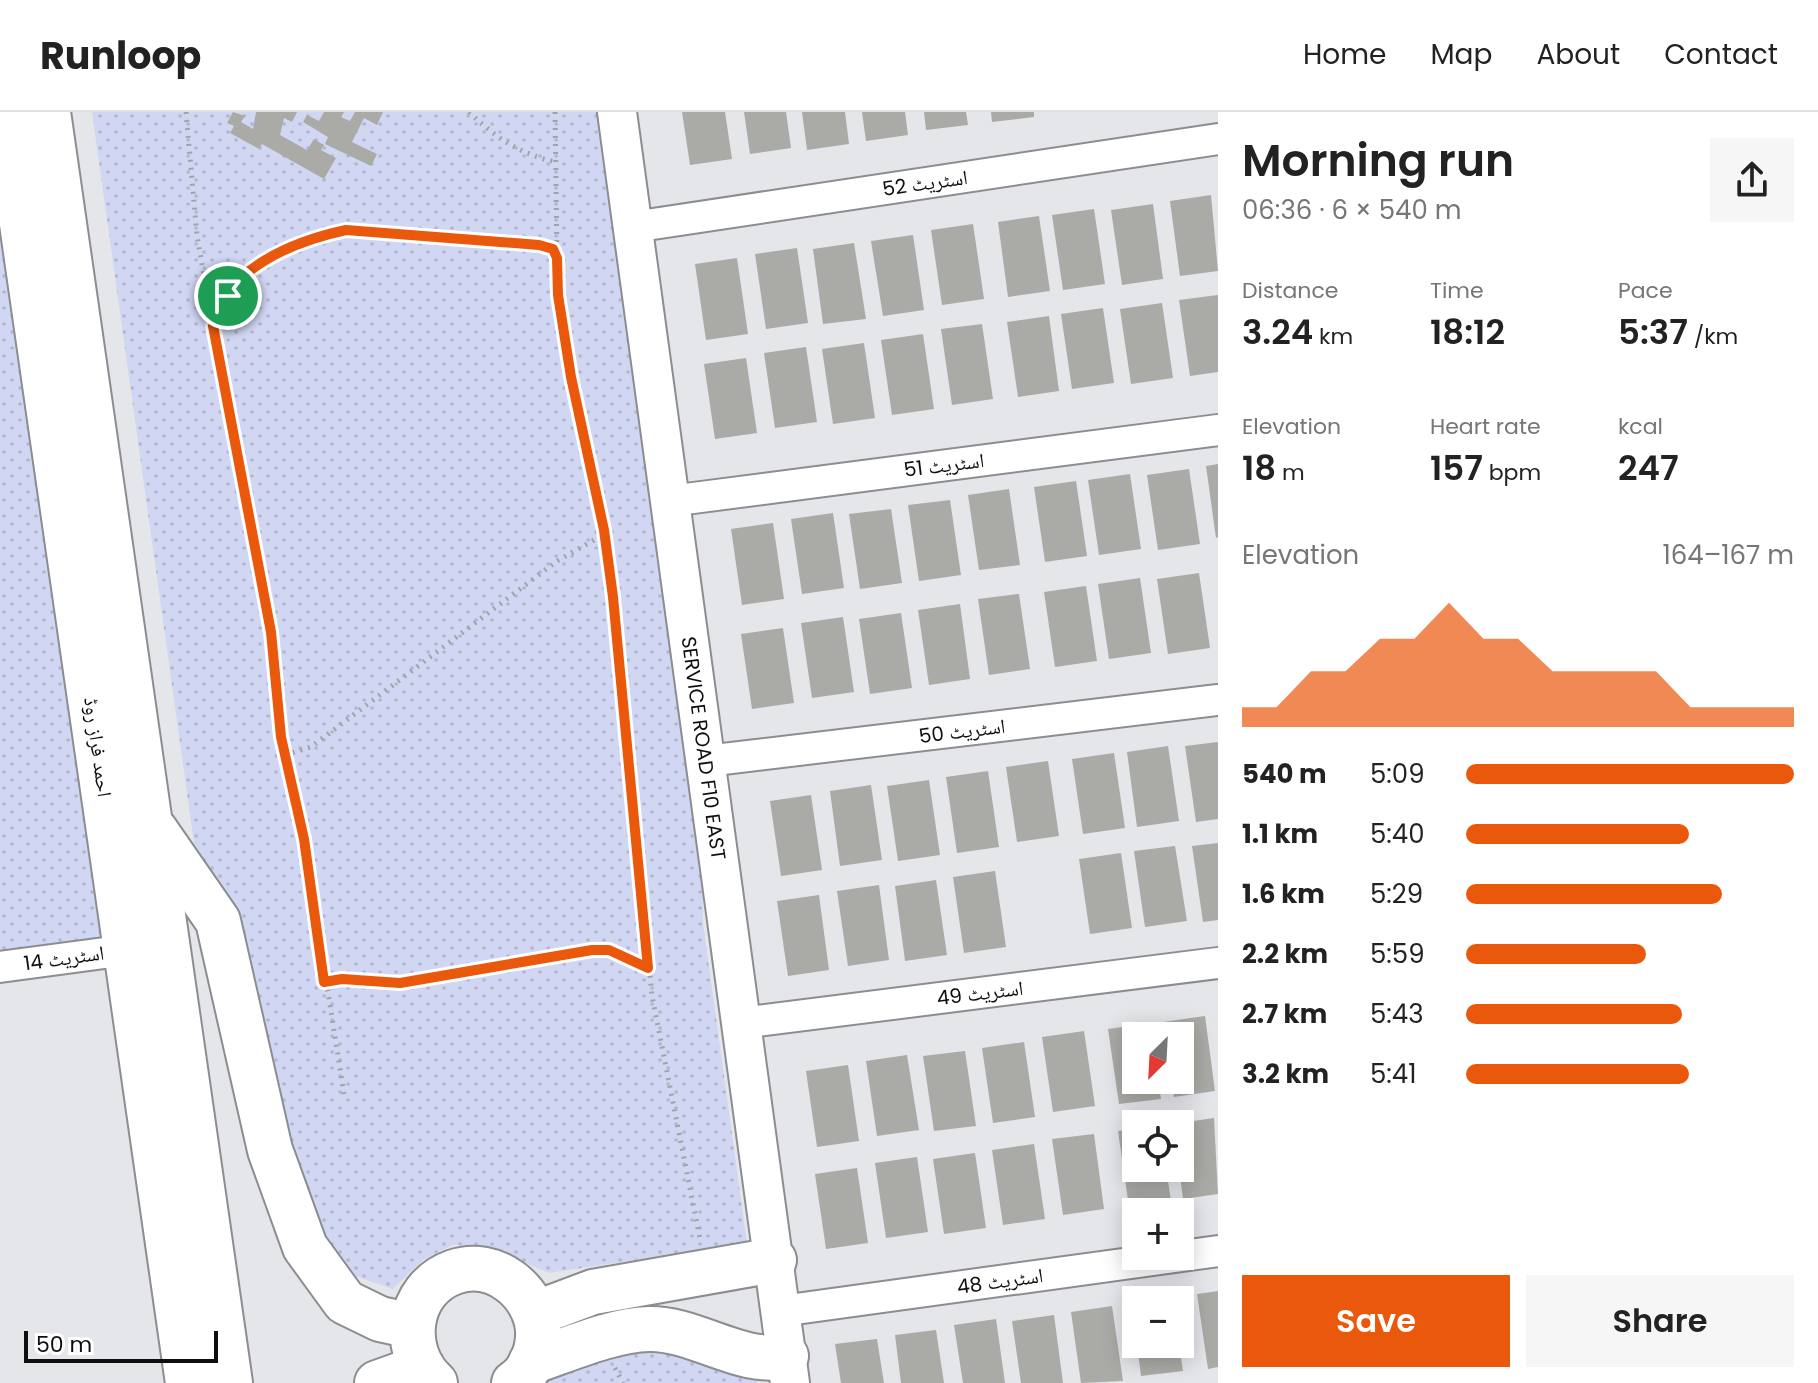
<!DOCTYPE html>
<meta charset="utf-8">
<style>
body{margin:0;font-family:Poppins,"Noto Naskh Arabic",sans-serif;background:#f6f6f6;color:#222;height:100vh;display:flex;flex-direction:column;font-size:30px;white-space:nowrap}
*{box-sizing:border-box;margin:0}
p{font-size:26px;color:#767676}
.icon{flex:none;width:44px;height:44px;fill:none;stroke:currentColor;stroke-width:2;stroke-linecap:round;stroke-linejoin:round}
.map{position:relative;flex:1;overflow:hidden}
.panel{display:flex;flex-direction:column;background:#fff;width:600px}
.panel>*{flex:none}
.needle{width:52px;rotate:204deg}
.buttons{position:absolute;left:1122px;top:910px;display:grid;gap:16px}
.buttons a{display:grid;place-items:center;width:72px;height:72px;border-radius:0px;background:#fff;box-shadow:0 4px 20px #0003;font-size:40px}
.scale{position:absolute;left:24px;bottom:20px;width:194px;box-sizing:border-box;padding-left:8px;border:4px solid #0e0e0f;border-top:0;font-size:22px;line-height:28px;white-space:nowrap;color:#0e0e0f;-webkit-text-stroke:6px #fff;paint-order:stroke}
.pin{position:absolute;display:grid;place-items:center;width:68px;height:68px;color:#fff;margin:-34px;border:4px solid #fff;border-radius:50%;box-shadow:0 2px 8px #0007}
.round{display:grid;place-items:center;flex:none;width:84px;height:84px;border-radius:0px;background:#f6f6f6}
.head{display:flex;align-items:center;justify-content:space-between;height:136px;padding:0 24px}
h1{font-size:44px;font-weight:600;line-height:60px}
.figures{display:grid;grid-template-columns:repeat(3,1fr);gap:12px;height:136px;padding:8px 24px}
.figures div{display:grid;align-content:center}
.figures b{font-size:34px;font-weight:600}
.figures small{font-size:22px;font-weight:400}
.figures p{font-size:22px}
.chart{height:224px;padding:16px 24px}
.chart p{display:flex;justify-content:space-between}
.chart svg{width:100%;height:144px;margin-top:8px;fill:#ea580c;opacity:.7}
.action{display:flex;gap:16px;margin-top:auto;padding:16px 24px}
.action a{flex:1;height:92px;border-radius:0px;background:#ea580c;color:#fff;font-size:32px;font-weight:600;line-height:92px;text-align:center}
.action a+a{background:#f6f6f6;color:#222}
ul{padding:0 24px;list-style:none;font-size:26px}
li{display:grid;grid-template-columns:128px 96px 1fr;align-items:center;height:60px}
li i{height:20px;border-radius:10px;background:#ea580c}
header{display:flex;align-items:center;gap:48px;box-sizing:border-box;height:112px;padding:0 40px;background:#fff;border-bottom:2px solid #e0e0e0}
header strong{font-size:38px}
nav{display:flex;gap:44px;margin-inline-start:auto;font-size:28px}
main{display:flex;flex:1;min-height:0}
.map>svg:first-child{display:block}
.park{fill:url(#park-dots)}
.building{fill:#aaaba6}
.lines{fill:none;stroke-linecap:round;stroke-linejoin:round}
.minor-casing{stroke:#8c8d91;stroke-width:34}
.tertiary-casing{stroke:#8c8d91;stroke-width:42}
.primary-casing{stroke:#8c8d91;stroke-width:48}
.path{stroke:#a3a3a7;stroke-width:5;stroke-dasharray:2 6;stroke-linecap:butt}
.minor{stroke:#fff;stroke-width:30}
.tertiary{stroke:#fff;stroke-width:38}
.primary{stroke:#fff;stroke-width:44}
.route-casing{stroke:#fff;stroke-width:16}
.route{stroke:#ea580c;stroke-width:10}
.labels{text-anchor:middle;stroke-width:6;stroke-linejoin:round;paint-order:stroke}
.street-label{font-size:20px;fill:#0e0e0f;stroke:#fff}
</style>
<header>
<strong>Runloop</strong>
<nav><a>Home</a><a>Map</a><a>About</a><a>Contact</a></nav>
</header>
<main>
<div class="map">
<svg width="1218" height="1271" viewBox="0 0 1218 1271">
<defs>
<pattern id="park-dots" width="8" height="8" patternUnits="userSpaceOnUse" patternTransform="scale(2)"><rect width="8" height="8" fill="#d1d7f3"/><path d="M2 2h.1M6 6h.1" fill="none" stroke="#b2b7cf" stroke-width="1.8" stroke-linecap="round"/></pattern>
</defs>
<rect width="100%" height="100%" fill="#e5e6ea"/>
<g class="park">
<path d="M0,0l127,838 -127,17z"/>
<path d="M92,0h506l104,735 1,76 44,320 -198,30 -63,-27 -33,-1 -29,14 -31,30 -38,-13 -39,-39 -33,-84 -58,-260 -31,-50z"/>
<path d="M644,1231l62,10 53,30h-211l-3,-10z"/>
</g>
<g class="building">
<path d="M233,0l12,4 -4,6 12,7 3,-17h41l-5,10 -8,-4 -4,17 27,15 7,-11 10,6 -3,5 15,8 -12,21 -62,-35 -3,5 -29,-16 4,-7 -7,-3z"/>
<path d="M324,0h20l-3,5 9,4 5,-9h28l-6,13 -13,-7 -12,24 25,12 -6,12 -46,-22 3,-7 -25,-15 4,-7 12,6z"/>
<path d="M682,0h43l7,47 -42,6z"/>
<path d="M744,0h42l5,36 -41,6z"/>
<path d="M802,0h43l4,32 -42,6z"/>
<path d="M862,0h43l3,23 -42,6z"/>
<path d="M924,0h42l2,13 -42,5z"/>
<path d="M991,0h43v5l-42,5z"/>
<path d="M1211,83l7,76 -38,5 -10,-75z"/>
<path d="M1153,92l10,75 -41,6 -11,-75z"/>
<path d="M1094,97l11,75 -42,6 -11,-75z"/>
<path d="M1039,104l11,75 -42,6 -10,-75z"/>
<path d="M973,112l11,75 -42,6 -11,-75z"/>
<path d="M913,123l11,75 -41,6 -12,-75z"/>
<path d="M854,131l12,76 -43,5 -10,-75z"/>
<path d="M797,136l11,75 -42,6 -11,-75z"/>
<path d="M737,146l11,76 -42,6 -11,-76z"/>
<path d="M1218,183v77l-28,4 -11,-76z"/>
<path d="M1162,191l11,75 -42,6 -11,-75z"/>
<path d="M1103,196l11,75 -42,6 -11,-75z"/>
<path d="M1049,204l10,75 -41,6 -11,-75z"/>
<path d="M982,212l11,75 -41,6 -11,-76z"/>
<path d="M923,222l11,75 -42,6 -11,-75z"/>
<path d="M864,231l11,75 -42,6 -11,-75z"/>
<path d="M806,235l11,75 -42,6 -11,-75z"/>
<path d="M746,246l11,75 -42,6 -11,-75z"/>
<path d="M1218,352v73l-2,1 -10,-72z"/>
<path d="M1189,357l11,75 -42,6 -11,-75z"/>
<path d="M1130,362l11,75 -42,6 -11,-75z"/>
<path d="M1076,369l11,75 -42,6 -11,-75z"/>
<path d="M1009,377l11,76 -41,5 -11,-75z"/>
<path d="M950,388l11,75 -42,6 -11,-76z"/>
<path d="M891,397l11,74 -42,6 -11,-75z"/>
<path d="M833,401l11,75 -42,6 -11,-75z"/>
<path d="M773,411l11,76 -42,6 -11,-76z"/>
<path d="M1199,461l11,75 -42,6 -11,-75z"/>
<path d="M1140,466l11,75 -42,6 -11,-75z"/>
<path d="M1086,474l11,75 -42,6 -11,-75z"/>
<path d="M1019,482l11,75 -41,6 -11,-76z"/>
<path d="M960,492l10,75 -41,6 -11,-75z"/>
<path d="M901,501l11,75 -42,6 -11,-75z"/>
<path d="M843,505l11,75 -42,6 -11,-75z"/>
<path d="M783,516l11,75 -42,6 -11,-75z"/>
<path d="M1218,630v77l-22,3 -11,-76z"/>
<path d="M1168,634l11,75 -42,6 -10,-75z"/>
<path d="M1114,641l11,75 -42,6 -11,-75z"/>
<path d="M1048,649l11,75 -42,6 -11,-75z"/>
<path d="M988,659l11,76 -42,6 -11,-76z"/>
<path d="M929,668l11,75 -42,6 -11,-75z"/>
<path d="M871,673l11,75 -42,6 -10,-75z"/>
<path d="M811,683l11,75 -41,6 -11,-75z"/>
<path d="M1218,731v77l-15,2 -11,-76z"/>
<path d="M1175,734l12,75 -42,6 -11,-76z"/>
<path d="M1121,741l11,75 -42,6 -11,-75z"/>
<path d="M995,759l11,76 -42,6 -11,-76z"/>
<path d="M936,768l11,75 -42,6 -10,-75z"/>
<path d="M879,773l10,75 -41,6 -11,-75z"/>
<path d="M819,783l10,75 -41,6 -11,-75z"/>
<path d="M1205,904l10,75 -41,6 -3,-17h9v-44h-15l-2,-14z"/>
<path d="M1150,911l2,13h-16v44h22l3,19 -42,5 -11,-75z"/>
<path d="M1084,919l11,75 -42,6 -11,-75z"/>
<path d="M1024,930l11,75 -42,6 -11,-75z"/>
<path d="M965,939l11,75 -42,5 -11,-75z"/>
<path d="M907,943l12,75 -42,6 -11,-75z"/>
<path d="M848,953l11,76 -42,6 -11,-76z"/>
<path d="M1214,1006l4,76 -35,5 -4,-31 1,-45z"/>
<path d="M1136,1017v39h30l5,33 -42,6 -11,-76z"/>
<path d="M1094,1022l10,75 -41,6 -11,-76z"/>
<path d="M1034,1032l11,75 -42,6 -11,-75z"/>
<path d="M975,1041l11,75 -42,6 -11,-75z"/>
<path d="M917,1045l11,75 -42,6 -11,-75z"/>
<path d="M857,1056l11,75 -42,6 -11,-75z"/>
<path d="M1218,1179v76l-10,2 -11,-75z"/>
<path d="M1112,1194l11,75 -42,2 -10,-71z"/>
<path d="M1054,1203l9,68h-42l-9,-62z"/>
<path d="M996,1207l9,64h-42l-9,-58z"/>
<path d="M936,1218l8,53h-43l-6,-48z"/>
<path d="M877,1227l7,44h-43l-6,-39z"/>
<path d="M1137,1232h42l4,27 -42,5z"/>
</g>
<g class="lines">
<g class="minor-casing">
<g id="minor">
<path d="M633,115l585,-88"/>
<path d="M670,389l548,-71"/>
<path d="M706,649l512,-61"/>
<path d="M0,855l127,-17"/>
<path d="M742,911l476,-60"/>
<path d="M781,1199l437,-60"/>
</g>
</g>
<g class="tertiary-casing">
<g id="tertiary">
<path id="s1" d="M617,0l173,1271"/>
</g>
</g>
<g class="primary-casing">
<g id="primary">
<path d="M6,0l182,1271"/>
<path d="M48,0l182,1271"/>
<path d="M155,718l63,91 52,229 35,97 40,55 35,17 32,7"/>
<path d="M537,1201l56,-21 181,-32"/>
<path d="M531,1250c36,-12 80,-32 118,-33 46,-1 92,37 137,27"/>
<path d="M377,1271l45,-16"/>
<path d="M435,1271c-35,-31 -29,-94 19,-111 40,-14 81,19 84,58 1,20 -7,42 -24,53"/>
</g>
</g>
<g class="path">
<path d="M186,0l11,124 15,85"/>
<path d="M469,0c26,25 50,42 87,50"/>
<path d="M555,0l2,145"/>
<path d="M285,643l26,-8 246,-186 48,-27"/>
<path d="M325,870l17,-3 58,4 192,-33h17l38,17"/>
<path d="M344,982l-40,-255 -23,-102 -10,-105 -16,-95 -42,-211 3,-16 34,-39 54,-32 42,-9 193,15 14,4 4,9 1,37 13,82 33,153 9,67 39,399 48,243"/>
<path d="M615,1256l8,15"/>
</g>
<use href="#minor" class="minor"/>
<use href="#tertiary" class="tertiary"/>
<use href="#primary" class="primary"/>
</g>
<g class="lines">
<g class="route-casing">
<path id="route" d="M346,118l193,15 14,4 4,9 1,37 13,82 33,153 9,67 35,371 -39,-18h-17l-192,33 -58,-4 -18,3 -20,-143 -23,-102 -10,-105 -58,-306c12,-58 82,-85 133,-96z"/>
</g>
<use href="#route" class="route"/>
</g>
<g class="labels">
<g class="street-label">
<text transform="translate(925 71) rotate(-8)" y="7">اسٹریٹ 52</text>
<text transform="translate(944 353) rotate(-7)" y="7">اسٹریٹ 51</text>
<text transform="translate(962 619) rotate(-7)" y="7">اسٹریٹ 50</text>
<text transform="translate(98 635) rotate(82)" y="7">احمد فراز روڈ</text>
<text dy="7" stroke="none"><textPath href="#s1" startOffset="642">SERVICE ROAD F10 EAST</textPath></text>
<text transform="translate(64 846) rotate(-8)" y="7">اسٹریٹ 14</text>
<text transform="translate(980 881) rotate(-7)" y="7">اسٹریٹ 49</text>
<text transform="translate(1000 1169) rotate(-8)" y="7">اسٹریٹ 48</text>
</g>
</g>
</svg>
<div class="buttons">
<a><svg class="needle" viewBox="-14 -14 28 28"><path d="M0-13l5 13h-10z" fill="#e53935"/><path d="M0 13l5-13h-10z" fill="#767676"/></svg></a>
<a><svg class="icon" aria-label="locate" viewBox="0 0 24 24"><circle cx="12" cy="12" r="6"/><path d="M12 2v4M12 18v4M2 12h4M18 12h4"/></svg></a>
<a>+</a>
<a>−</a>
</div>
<div class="scale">50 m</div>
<div class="pin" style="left:228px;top:184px;background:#1e9e55"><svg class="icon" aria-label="arrive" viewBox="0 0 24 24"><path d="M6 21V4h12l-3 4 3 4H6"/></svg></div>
</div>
<section class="panel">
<div class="head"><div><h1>Morning run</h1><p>06:36 · 6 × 540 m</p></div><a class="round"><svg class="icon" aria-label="share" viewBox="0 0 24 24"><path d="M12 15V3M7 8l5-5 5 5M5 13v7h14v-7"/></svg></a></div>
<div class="figures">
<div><p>Distance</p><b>3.24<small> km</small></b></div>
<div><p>Time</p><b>18:12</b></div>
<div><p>Pace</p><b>5:37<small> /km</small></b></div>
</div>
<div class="figures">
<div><p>Elevation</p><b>18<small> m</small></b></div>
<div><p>Heart rate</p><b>157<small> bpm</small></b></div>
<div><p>kcal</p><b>247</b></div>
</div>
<div class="chart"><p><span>Elevation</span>164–167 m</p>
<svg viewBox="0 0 160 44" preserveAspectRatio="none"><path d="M0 44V38L10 38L20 27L30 27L40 17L50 17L60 6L70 17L80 17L90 27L100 27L110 27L120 27L130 38L140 38L150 38L160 38V44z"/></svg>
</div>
<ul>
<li><b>540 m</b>5:09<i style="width:100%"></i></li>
<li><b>1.1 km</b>5:40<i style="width:68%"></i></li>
<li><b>1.6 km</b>5:29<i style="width:78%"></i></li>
<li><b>2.2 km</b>5:59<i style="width:55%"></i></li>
<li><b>2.7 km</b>5:43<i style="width:66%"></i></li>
<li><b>3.2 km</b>5:41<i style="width:68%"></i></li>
</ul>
<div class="action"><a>Save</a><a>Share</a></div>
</section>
</main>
